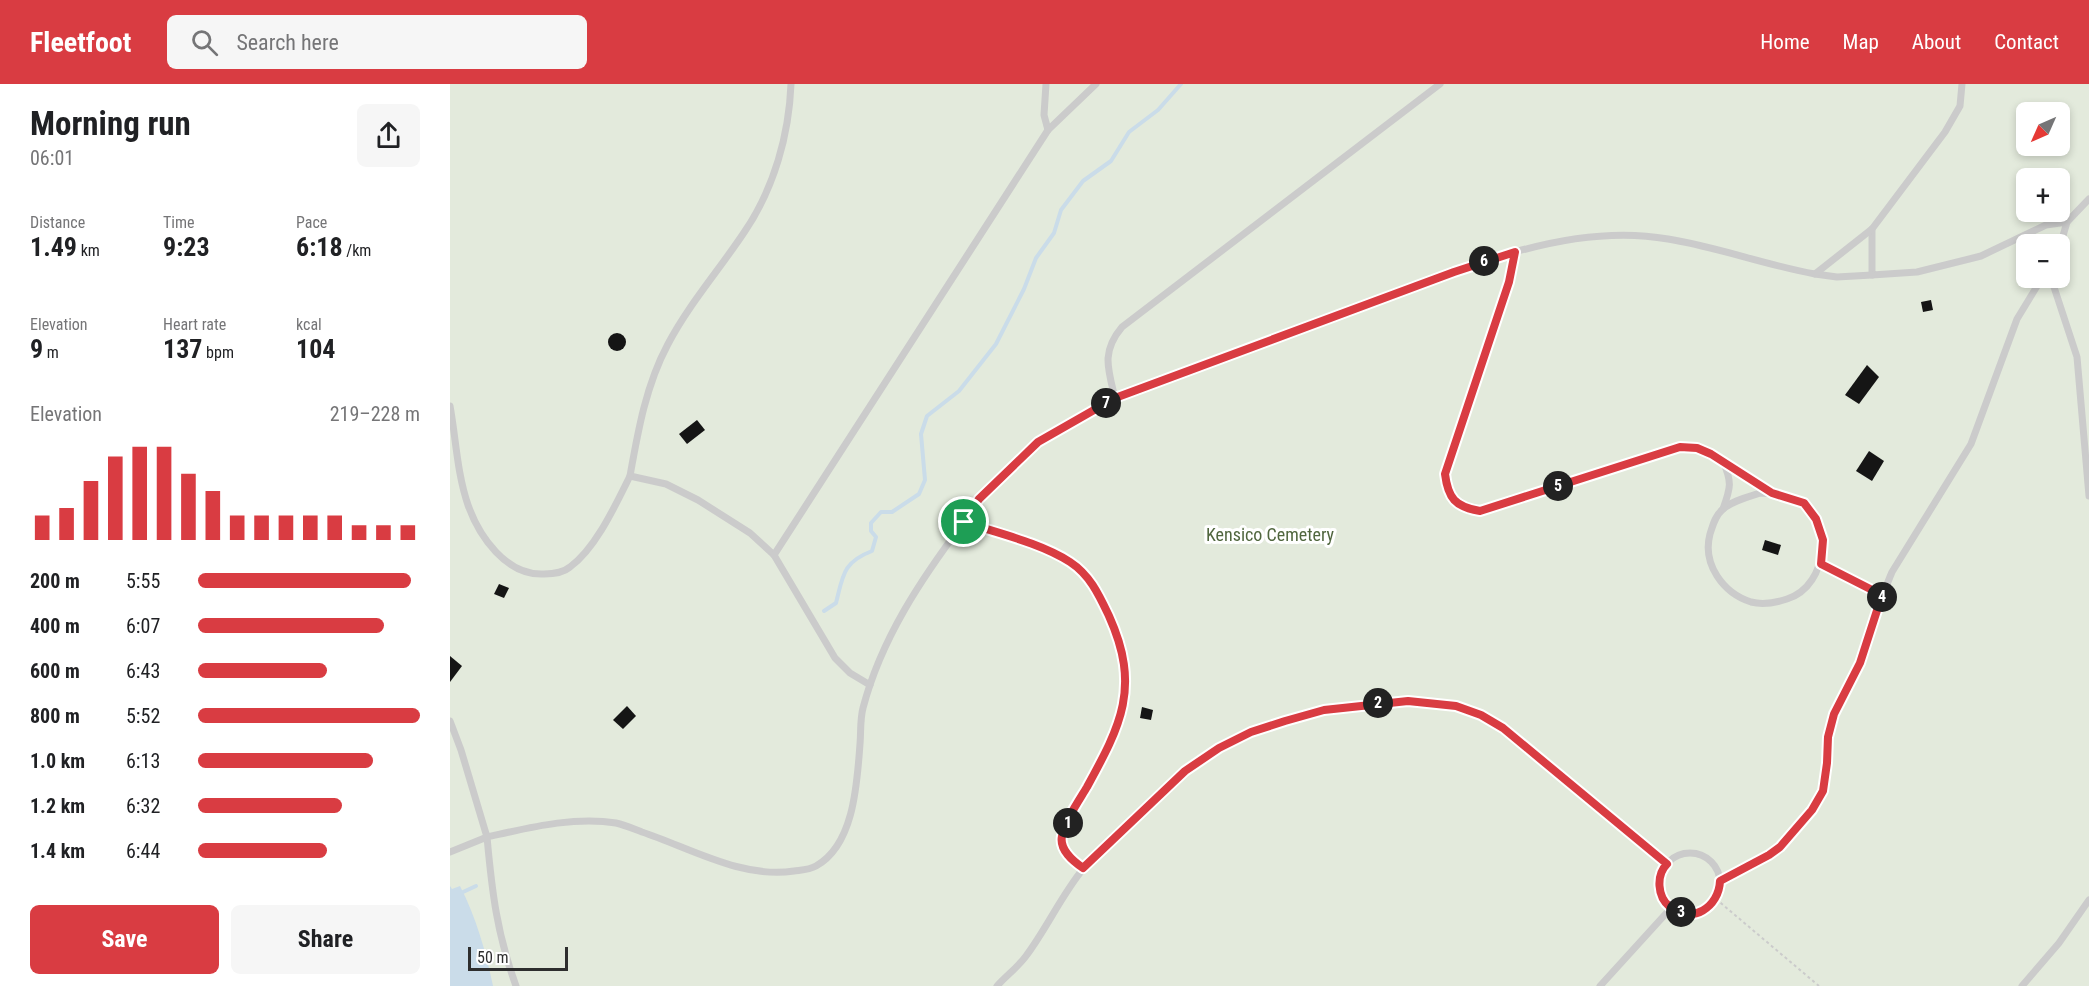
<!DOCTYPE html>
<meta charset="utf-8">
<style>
body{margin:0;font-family:"Roboto Condensed",sans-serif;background:#f6f6f6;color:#202124;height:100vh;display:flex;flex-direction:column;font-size:22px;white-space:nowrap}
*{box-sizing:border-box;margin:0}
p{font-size:20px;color:#757577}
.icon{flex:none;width:33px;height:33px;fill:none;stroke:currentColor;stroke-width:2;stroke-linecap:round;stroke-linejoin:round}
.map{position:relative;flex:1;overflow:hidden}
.drawer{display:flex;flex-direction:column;background:#fff;width:450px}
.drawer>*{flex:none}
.needle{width:39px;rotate:225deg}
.fabs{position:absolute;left:1566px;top:18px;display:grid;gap:12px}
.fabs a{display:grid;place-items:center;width:54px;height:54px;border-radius:9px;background:#fff;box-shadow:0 3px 9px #0003;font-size:30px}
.scale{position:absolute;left:18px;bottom:15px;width:100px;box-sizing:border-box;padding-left:6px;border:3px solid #2e2e2e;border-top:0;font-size:16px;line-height:21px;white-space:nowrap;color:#2e2e2e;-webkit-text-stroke:4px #fff;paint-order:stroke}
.pin{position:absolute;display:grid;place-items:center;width:51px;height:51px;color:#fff;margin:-26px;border:3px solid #fff;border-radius:50%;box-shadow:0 2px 6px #0007}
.km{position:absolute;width:30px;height:30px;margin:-15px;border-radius:50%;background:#222;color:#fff;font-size:16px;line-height:30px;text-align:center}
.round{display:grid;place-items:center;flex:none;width:63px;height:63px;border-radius:9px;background:#f6f6f6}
.summary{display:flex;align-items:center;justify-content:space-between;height:102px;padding:0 30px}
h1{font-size:33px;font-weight:700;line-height:45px}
.figures{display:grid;grid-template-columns:repeat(3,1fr);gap:9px;height:102px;padding:6px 30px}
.figures div{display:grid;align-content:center}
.figures b{font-size:26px;font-weight:700}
.figures small{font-size:16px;font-weight:400}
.figures p{font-size:16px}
.chart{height:168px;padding:12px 30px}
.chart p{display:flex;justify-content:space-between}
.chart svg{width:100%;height:108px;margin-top:6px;stroke:#d93c42;stroke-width:6}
.primary-button{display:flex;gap:12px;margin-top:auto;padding:12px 30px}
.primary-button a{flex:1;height:69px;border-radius:9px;background:#d93c42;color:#fff;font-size:24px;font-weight:700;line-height:69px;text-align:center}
.primary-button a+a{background:#f6f6f6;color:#202124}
ul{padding:0 30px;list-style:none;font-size:20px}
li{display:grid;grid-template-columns:96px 72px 1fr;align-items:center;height:45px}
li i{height:15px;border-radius:8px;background:#d93c42}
header{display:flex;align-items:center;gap:36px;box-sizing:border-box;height:84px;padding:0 30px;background:#d93c42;color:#fff}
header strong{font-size:28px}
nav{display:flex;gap:33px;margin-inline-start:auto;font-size:21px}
.search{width:420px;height:54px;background:#f6f6f6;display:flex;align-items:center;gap:15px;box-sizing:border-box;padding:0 21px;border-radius:9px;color:#757577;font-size:22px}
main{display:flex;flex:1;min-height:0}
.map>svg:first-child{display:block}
.green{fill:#e3eadc;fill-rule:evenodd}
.water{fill:#cadce9}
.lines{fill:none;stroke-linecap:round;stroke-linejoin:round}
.stream{stroke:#cadce9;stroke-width:4}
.building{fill:#151515}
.path{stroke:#cbcbcb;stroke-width:2;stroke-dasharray:3 3;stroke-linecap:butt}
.lane{stroke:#cbcbcb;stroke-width:7}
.route-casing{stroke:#fff;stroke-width:12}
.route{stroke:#d93c42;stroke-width:8}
.labels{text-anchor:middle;stroke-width:6;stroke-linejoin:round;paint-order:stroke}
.park-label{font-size:18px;fill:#50663e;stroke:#fff}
</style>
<header>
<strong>Fleetfoot</strong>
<div class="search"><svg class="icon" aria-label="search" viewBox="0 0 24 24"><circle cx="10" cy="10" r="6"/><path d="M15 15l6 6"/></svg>Search here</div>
<nav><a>Home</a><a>Map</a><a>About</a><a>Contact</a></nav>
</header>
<main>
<section class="drawer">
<div class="summary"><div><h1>Morning run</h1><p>06:01</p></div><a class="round"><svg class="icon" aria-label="share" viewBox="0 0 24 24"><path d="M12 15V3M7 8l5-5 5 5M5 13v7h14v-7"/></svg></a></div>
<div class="figures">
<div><p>Distance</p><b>1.49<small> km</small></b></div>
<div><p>Time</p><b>9:23</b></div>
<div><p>Pace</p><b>6:18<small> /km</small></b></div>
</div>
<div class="figures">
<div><p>Elevation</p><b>9<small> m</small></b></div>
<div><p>Heart rate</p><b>137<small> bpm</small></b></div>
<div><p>kcal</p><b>104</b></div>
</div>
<div class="chart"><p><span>Elevation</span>219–228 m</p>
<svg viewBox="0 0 160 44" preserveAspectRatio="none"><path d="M5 44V34M15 44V31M25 44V20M35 44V10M45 44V6M55 44V6M65 44V17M75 44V24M85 44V34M95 44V34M105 44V34M115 44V34M125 44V34M135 44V38M145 44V38M155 44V38"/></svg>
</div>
<ul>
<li><b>200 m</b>5:55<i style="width:96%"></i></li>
<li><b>400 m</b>6:07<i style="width:84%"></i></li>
<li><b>600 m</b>6:43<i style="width:58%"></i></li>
<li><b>800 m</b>5:52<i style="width:100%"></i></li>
<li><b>1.0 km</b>6:13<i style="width:79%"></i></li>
<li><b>1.2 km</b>6:32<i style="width:65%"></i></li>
<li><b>1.4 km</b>6:44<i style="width:58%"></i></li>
</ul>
<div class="primary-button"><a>Save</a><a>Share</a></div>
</section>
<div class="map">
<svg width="1639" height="902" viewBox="0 0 1639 902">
<rect width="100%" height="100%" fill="#fff"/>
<path class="green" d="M0,0h1639v902h-1639zM1576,28h34v34h-34zM1576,94h34v34h-34zM1576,160h34v34h-34z"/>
<path class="water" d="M0,802l2,3 8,-3c16,31 26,66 33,100h-43z"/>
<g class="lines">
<g class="stream">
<path d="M374,527l12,-8c7,-28 7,-41 36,-52l4,-14 -5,-6v-8l10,-11h11l27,-18 6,-14 -4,-46 6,-18 32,-25 37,-47 28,-55 12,-31 18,-25 7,-23 22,-29 28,-20 18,-29 29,-22 23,-26"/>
<path d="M13,808l13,-6"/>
</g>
</g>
<g class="building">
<path d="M1481,216l2,10 -10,2 -2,-10z"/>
<circle cx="167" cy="258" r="9"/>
<path d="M1417,281l12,12 -20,27 -14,-9z"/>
<path d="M247,336l8,10 -18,14 -8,-10z"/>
<path d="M1419,367l15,10 -12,20 -16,-10z"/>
<path d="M1315,456l16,5 -3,10 -16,-5z"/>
<path d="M49,500l10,4 -5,10 -10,-4z"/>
<path d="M0,572l12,10 -12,16z"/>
<path d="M177,622l9,10 -13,13 -10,-9z"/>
<path d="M692,623l11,3 -2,10 -11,-2z"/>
</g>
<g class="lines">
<path class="path" d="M1266,815l103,87"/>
<g class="lane">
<path d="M341,0c-2,51 -17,104 -46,147 -25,38 -56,73 -77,113 -22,41 -30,87 -38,132l36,8 32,16 52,33 24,22 61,103 15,15 20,12"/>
<path d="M596,0l-2,31 4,15"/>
<path d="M1422,145v46l45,-3 64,-16 65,-31 21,-3 22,-23"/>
<path d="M1610,162l7,-24"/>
<path d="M1365,190l22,3 35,-2"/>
<path d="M1601,194l26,79 12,139"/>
<path d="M665,314c-7,-29 -14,-46 7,-71l318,-243"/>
<path d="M0,322c6,33 7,67 18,99 11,31 38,71 76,69 9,0 19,-1 26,-7 26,-19 46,-63 60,-91"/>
<path d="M1273,377l48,31"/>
<path d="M1310,409c11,0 35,4 44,11 13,10 19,31 18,46 -2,21 -13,42 -35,49 -12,4 -24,6 -36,3 -28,-9 -49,-38 -41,-68 3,-9 5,-18 12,-24 9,-9 26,-13 38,-17z"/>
<path d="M1273,425c8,-22 9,-27 0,-48l-26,-13 -17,-1 -200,64c-25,-4 -32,-13 -35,-37l64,-192 6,-30c49,-14 103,-22 153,-13 50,8 97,26 147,35l57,-45 73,-97 15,-26 2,-22"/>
<path d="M514,438l15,-23 59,-57 77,-44 339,-126 61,-20"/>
<path d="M324,471l274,-425 48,-46"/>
<path d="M1370,480l62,31"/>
<path d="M0,637l11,29 26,87c41,-9 87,-21 129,-14 9,2 18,6 26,9 48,16 100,47 152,39 7,-1 15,-1 22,-5 38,-21 41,-82 44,-122 1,-12 0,-25 3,-36 18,-69 58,-129 101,-186 34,11 77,21 106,40 20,13 29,33 39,54 31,70 12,109 -22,171 -9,15 -21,32 -25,49 -3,14 12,25 21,33l102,-98 34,-23 32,-16 34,-11 39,-11 84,-9 48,5 25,9 22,13 164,136"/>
<path d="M0,768l37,-15c5,55 10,97 29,149"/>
<circle cx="1240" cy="799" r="30"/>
<path d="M1270,797c37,-18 59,-29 85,-61 7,-9 16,-20 18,-31 7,-24 4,-49 11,-72 5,-20 18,-36 26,-54 12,-30 19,-61 32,-91l79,-128 46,-125 25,-41"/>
<path d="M547,902c9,-10 21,-19 29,-30 21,-28 35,-60 57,-87"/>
<path d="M1150,902l71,-78"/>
<path d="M1572,902l37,-43 30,-43"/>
</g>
</g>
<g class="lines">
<g class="route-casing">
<path id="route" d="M1065,168l-6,30 -64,192c3,24 10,33 35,37l200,-64 17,1 14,6 61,39 32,10 12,16 7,21 -2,24 61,31 -22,68 -26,51 -6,23 -1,26 -4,28 -11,19 -32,37 -11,8 -49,26c-1,26 -28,44 -50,26 -13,-10 -14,-32 -3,-43l-164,-136 -22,-13 -25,-9 -48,-5 -84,9 -39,11 -34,11 -32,16 -34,23 -102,97c-10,-7 -24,-18 -21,-32 4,-17 16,-34 25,-49 34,-62 54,-100 22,-171 -10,-21 -19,-41 -39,-54 -29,-19 -73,-29 -106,-40l15,-23 59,-57 77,-44 339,-126z"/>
</g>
<use href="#route" class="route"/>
</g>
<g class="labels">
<g class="park-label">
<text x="820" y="457">Kensico Cemetery</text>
</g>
</g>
</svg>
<div class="fabs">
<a><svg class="needle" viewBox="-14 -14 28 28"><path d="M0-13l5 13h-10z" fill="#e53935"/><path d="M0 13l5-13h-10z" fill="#757577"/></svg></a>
<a>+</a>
<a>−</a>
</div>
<div class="scale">50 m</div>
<div class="pin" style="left:514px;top:438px;background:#1e9e55"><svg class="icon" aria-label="arrive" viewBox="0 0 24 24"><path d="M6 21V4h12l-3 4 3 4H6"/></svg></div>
<b class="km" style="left:618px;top:739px">1</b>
<b class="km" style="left:928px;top:619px">2</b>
<b class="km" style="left:1231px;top:828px">3</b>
<b class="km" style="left:1432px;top:513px">4</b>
<b class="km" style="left:1108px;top:402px">5</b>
<b class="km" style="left:1034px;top:177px">6</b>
<b class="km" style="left:656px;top:319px">7</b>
</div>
</main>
